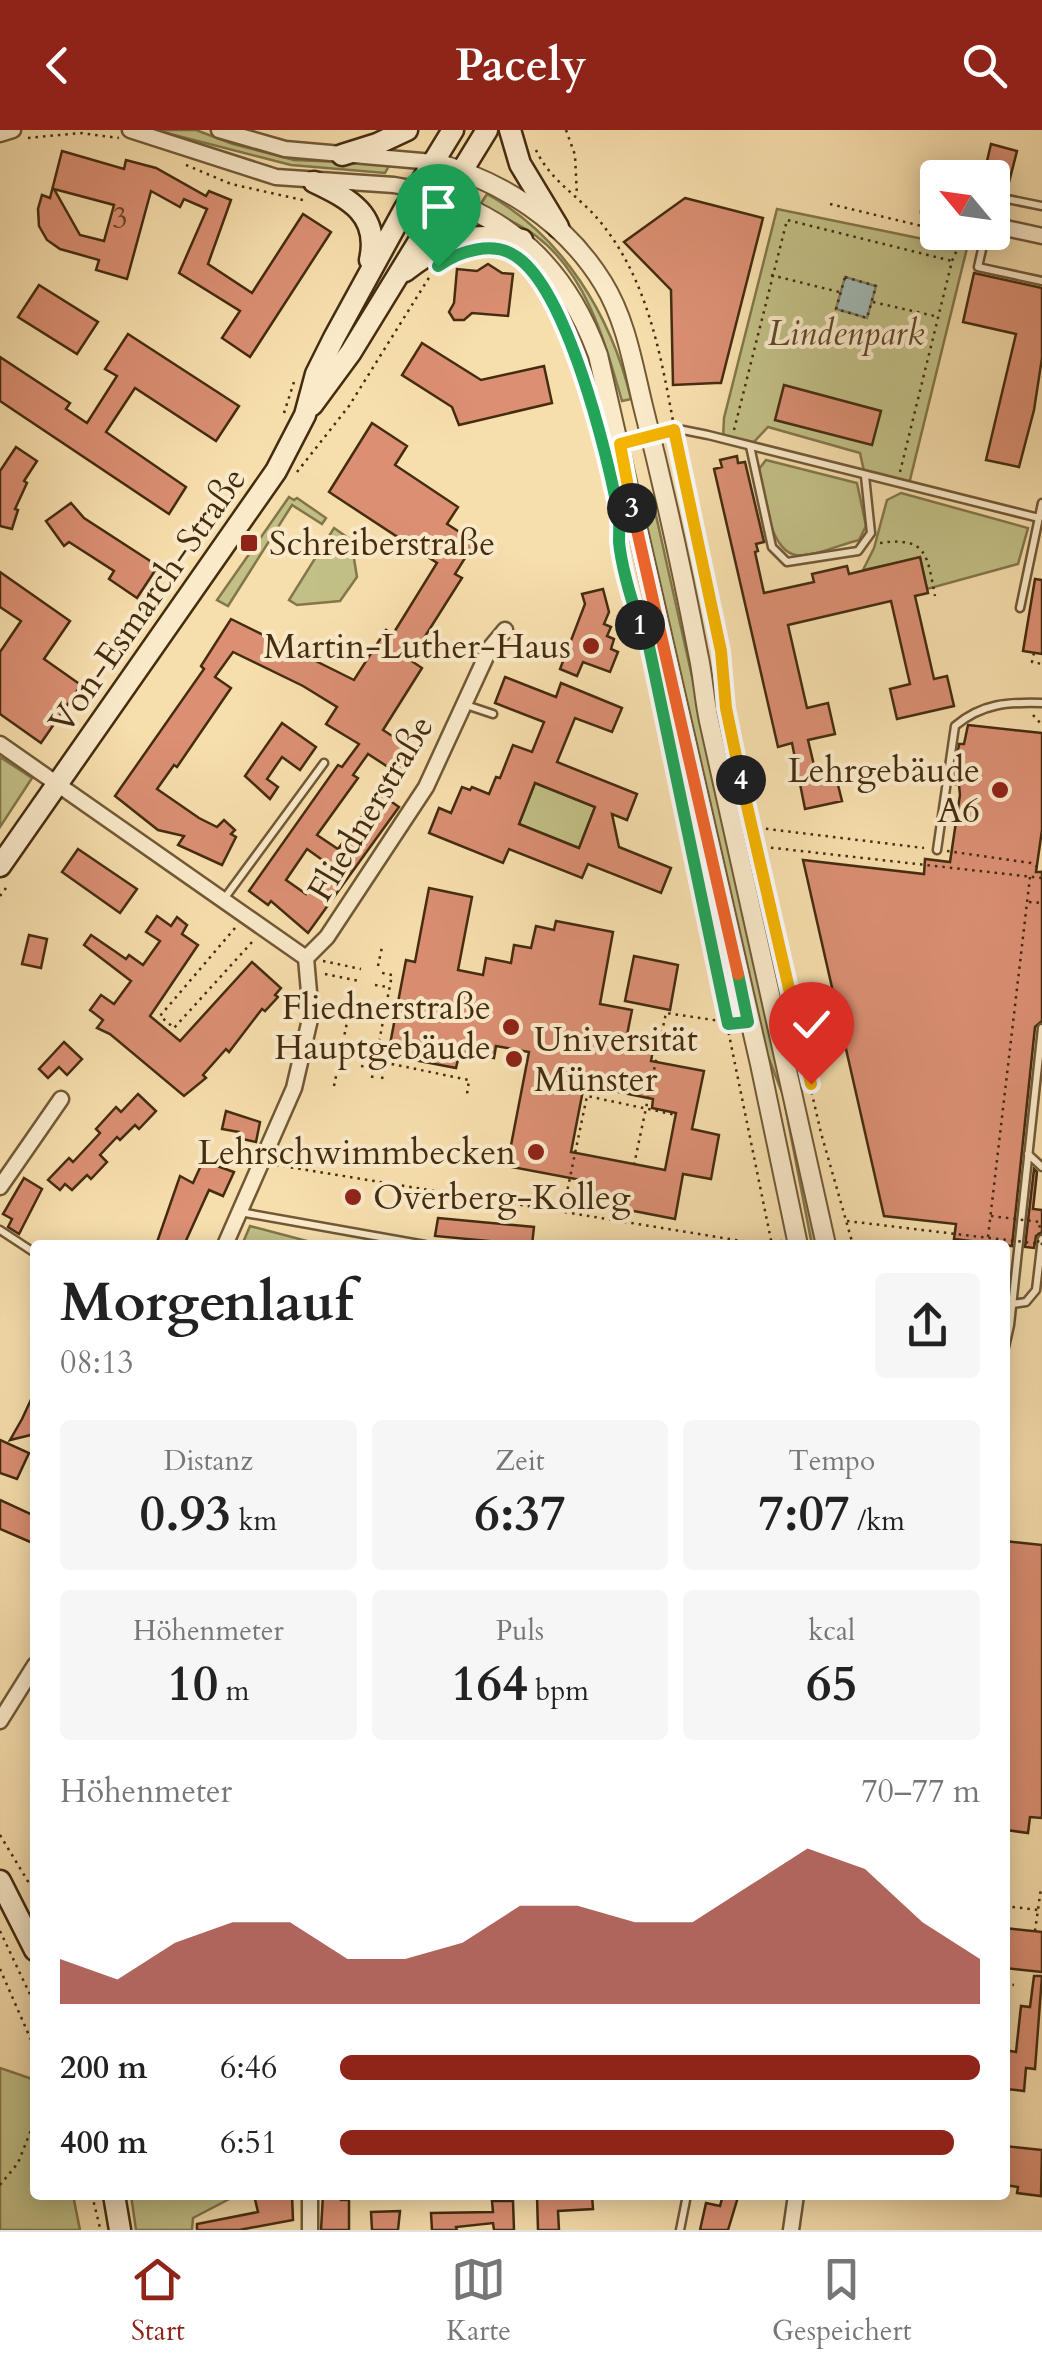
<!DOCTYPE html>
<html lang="de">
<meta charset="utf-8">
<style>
body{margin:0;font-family:Cardo,serif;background:#f6f6f6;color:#222;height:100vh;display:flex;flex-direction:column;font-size:38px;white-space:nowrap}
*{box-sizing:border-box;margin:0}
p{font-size:32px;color:#767676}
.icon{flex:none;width:55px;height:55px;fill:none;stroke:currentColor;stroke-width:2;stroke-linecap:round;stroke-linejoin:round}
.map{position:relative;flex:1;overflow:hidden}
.side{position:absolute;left:30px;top:1110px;width:980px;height:960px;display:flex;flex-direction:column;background:#fff;border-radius:10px;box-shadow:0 5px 25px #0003}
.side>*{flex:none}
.needle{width:65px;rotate:299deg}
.controls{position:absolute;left:920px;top:30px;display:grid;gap:20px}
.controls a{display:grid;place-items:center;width:90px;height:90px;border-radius:10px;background:#fff;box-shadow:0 5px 25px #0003;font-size:50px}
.pin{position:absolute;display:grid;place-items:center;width:85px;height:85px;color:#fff;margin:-102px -42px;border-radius:50% 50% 50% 0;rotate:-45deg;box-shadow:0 0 10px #0007}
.pin .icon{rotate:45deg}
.km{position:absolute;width:50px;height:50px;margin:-25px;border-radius:50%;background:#222;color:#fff;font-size:28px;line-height:50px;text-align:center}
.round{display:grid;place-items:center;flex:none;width:105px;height:105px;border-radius:10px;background:#f6f6f6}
.head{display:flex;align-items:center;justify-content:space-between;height:170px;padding:0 30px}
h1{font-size:55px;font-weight:700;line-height:75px}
.metrics{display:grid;grid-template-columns:repeat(3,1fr);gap:15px;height:170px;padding:10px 30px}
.metrics div{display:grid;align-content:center;border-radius:10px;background:#f6f6f6;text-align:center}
.metrics b{font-size:50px;font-weight:700}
.metrics small{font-size:28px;font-weight:400}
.metrics p{font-size:28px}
.chart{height:280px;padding:20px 30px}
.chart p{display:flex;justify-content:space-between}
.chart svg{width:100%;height:180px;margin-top:10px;fill:#8f2418;opacity:.7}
ul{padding:0 30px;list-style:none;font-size:32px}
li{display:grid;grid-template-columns:160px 120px 1fr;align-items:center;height:75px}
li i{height:25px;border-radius:12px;background:#8f2418}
header{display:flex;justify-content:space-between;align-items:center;height:130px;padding:0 30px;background:#8f2418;color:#fff;font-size:45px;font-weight:700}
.menu{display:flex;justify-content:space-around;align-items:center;height:140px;border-top:2px solid #e0e0e0;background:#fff;font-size:28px;color:#767676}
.menu a{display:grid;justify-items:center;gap:5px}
.menu .selected{color:#8f2418}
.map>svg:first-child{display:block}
.green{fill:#c2c086;stroke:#83764a;stroke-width:2.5}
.water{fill:#a1bab5;stroke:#7c8173;stroke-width:2.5}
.building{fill:#db8f73;stroke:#442c0f;stroke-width:2.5;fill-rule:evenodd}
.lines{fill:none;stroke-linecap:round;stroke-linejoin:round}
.service-casing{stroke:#715936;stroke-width:11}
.minor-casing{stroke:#715936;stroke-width:19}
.tertiary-casing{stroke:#715936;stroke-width:22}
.secondary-casing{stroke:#442c0f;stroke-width:25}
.path{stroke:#442c0f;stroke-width:2.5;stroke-dasharray:2.5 5;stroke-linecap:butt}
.service{stroke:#faeaca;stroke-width:6}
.minor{stroke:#faeaca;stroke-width:14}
.tertiary{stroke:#faeaca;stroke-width:18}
.secondary{stroke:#faeaca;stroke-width:20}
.path-bridge{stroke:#442c0f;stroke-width:2.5;stroke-dasharray:2.5 5;stroke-linecap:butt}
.split-1-casing{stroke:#fff;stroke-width:20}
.split-2-casing{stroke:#fff;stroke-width:20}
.split-3-casing{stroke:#fff;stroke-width:20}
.split-4-casing{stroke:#fff;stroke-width:20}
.split-5-casing{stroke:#fff;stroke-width:20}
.split-1{stroke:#22a559;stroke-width:12}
.split-2{stroke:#22a559;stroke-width:12}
.split-3{stroke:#f0652b;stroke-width:12}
.split-4{stroke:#f5b400;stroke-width:12}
.split-5{stroke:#f5b400;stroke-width:12}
.poi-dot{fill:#8f2418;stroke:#faeaca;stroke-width:4}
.labels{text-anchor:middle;stroke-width:8;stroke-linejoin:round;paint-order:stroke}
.number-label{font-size:30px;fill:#6a4528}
.park-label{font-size:35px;font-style:italic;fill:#5d4a27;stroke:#faeaca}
.poi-label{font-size:35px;fill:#442c0f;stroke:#faeaca;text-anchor:end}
.street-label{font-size:35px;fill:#442c0f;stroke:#faeaca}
</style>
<header><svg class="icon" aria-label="back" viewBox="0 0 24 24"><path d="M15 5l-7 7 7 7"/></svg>Pacely<svg class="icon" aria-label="search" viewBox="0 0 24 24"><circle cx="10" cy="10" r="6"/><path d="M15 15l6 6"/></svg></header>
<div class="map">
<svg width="1042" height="2100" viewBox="0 0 1042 2100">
<rect width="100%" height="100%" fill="#f7dfad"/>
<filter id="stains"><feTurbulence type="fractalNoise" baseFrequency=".002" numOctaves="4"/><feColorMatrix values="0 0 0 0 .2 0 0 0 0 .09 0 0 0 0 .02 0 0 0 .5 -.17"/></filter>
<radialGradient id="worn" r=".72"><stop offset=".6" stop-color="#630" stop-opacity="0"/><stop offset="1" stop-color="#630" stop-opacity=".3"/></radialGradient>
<g class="green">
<path d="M155,0h41l37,14 61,16 96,4 -5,9 -94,-8z"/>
<path d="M487,64c76,42 124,121 144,205l-9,2c-17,-58 -35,-127 -86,-165 -17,-13 -37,-20 -56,-31z"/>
<path d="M777,79l190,39 -58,236 -44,-8 -5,-23 -92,-26 -18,19 -27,-7 1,-21z"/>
<path d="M766,330l91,23 9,43 -7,14c-18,4 -45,17 -63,15 -27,-4 -33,-63 -37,-86z"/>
<path d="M901,363l127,35 -10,36 -91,25 -7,-31 -57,12 11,-22 13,-48z"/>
<path d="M289,367l5,3 3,-2 29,20 -4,6 -30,-19 -64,101 -11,-6z"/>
<path d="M653,372l166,743h-7l-29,-150 -24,-62 -119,-527z"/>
<path d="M334,398l17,12 6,37 -17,24 -43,4 -8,-5z"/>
<path d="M0,627l32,21 -32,49z"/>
<path d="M535,653l60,24 -16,41 -60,-24z"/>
<path d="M250,1096l72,19h-80z"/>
<path d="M0,1938l35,12v115h38l7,35h-80z"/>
<path d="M131,2065h106l-44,23 -1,12h-56z"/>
</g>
<path class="water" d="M845,147l31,9 -9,32 -31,-9z"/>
<g class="building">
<path d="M991,14l26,7 -9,35 -16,-4v-4h-9z"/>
<path d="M62,21l62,18 2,-9 30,8 50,28 3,-5 22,9 -23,64 44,29 51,-79 28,18 -81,125 -28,-19 18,-27 -61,-38 28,-64 -23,-10 -4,8 -29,-16 -24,88 -31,-9 3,-10 -39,-11 -13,-9 -8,-14 -1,-17 4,-14 8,3zM54,59l60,16 -10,36 -24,-6z"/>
<path d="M685,68l78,20 -42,165h-5l-43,2 -2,-95 -47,-48z"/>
<path d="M488,134l14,9 11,1 -5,42 -36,-3 -8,7h-10l-5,-8 5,-9 3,-34 20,2z"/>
<path d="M974,143l68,15v70l-8,52 -15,57 -33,-7 30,-126 -53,-12z"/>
<path d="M39,155l59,37 -21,32 -59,-37z"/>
<path d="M128,204l111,72 -23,35 -81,-53 -29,44 80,55 -17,27 -169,-113v-44l70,46 -4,6 21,14 30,-47 -12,-7z"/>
<path d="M422,213l59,37 63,-14 8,37 -93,22 -7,-18 -50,-32z"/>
<path d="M784,255l97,26 -9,34 -97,-25z"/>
<path d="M372,293l35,23 -12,19 63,42 -11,17 28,18 -20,32 7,4 -52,82 12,8 -39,62 32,21 -2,8 -11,17 -34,-22 -15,21 5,3 -41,57 21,14 41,-56 20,14 -91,126 -37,-32 -3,4 -19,-14 89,-126 4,2 17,-23 -33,-20 11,-17 -34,-21 -70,-34 -18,25 16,11 -54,79 -3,-2 -17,24 42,29 18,9 7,-7 11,10 -4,4 5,3 -14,28 -44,-20 6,-9 -26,-6 -43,-34 89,-127 -3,-3 30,-47 123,61 32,-50 7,4 44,-71 -108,-71zM307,719l21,15 -22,30 -20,-14z"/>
<path d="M16,317l21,14 -13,20 3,2 -12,26 3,1 -6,19 -12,-3v-55z"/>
<path d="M737,326l1,7 7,-1 19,80 -8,2 2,7 -3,1 9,41 50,-11 -2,-8 35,-8 2,8 71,-17 8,36 -13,3 19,83 13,-3 7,30 -57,13 -7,-30 20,-5 -19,-83 -103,24 19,83 21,-5 7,31 -27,6 10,42 18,-5 6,24 -37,8 -13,-66 -14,4 -64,-278 8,-2 -2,-7z"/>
<path d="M71,373l13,15 74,48 -21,32 -28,-19 5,-8 -45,-29 -5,4 -18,-25z"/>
<path d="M0,442l70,49 -26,38 37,26 -40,58 -41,-29v-62l21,-31 -21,-14z"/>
<path d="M1035,449l7,1v74l-19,-3z"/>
<path d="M603,459l6,23 -5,12 7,3 -4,9 7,3 -3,10 7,3 -8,20 -27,-10 -6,14 -17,-7 25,-65 -3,-10z"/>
<path d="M505,547l51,20 5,-14 61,25 -10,24 -37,-14 -18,44 80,32 -10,26 -15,-6 7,33 52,21 -10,25 -73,-29 -6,14 -73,-29 -6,14 -74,-30 10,-25 12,5 11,-26 8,3 2,-3 17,7 7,-17 4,1 13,-33 19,7 12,-30 -49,-19zM535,653l60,24 -16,41 -60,-24z"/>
<path d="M282,593l34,24 -16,23 -18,-13 -15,22 11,8 -8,12 -25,-23z"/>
<path d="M968,595l74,8v97l-6,42h6v149l-7,6 -23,219 -58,-7 2,-15 -72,-8 -81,-356 121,14 1,-15 25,3 10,-67 -1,-10 -6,-1 6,-40h5z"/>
<path d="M78,719l59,40 -17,24 -58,-41z"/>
<path d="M429,758l43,9 -14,73 25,5 3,-17 25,5 3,-18 17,3 5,-22 18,4 2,-9 57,11 -13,72 32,6 -7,35 28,5 -2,11 53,10 -12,58 27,6 -8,44 -28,-5 -8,45 -98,-19 4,-20 -74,-14 22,-114 -33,-6 -2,12 -34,-7 -4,17 -68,-13 18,-95 9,2zM584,955l69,14 -1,9 24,5 -11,57 -94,-18z"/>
<path d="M157,786l14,10 6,-9 10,8 -5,9 16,11 -48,71 30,25 72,-79 29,26 -6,7 3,2 -13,14 -3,-2 -33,43 -3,-3 -23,26 3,3 -22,18 -74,-62 -13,-6 6,-8 -13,-10 11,-15 13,9 17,-23 -47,-36 7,-10 35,24 3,-4 14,10 17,-24 -14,-9z"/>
<path d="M29,805l18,4 -6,29 -19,-4z"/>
<path d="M634,826l44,9 -8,45 -45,-9z"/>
<path d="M64,912l18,17 -15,16 -8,-8 -11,11 -9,-9z"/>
<path d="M138,964l18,17 -17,18 -4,-4 -15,15 -3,-3 -17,18 7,7 -16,17 -4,-4 -15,15 -7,-6 -5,6 -12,-10 21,-22 4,4 16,-17 11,-12 -4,-4 20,-22 5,5z"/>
<path d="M226,981l34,11 -4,20 -18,-4 1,-6 -17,-3z"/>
<path d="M203,1031l31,11 -11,24 -14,-6 -25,55h-28l24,-69 13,7z"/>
<path d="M1034,1039l3,3 -4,37 9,1v22l-6,4 -2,12 -9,-1z"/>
<path d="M24,1048l18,11 -23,45 -11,-7 4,-8 -9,-5z"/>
<path d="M438,1088l96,9 -2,18 -97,-9z"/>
<path d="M35,1261v43l-25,6 12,-21z"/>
<path d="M0,1310l29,13 -12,26 -17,-6z"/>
<path d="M0,1370l35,16v28l-35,-15z"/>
<path d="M1005,1411l37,4v273l-12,-1 -2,16 -22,-3z"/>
<path d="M1005,1798l37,4v40l-37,-4z"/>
<path d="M1034,1846h8l-7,93 -9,-1 -2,23 -18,-2 -1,-39 11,2 5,-46 9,1z"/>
<path d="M1005,2016l37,4 -1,46 -24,-3 1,-6 -13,-2z"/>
<path d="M254,2065h38l1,25 -54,10h-42v-6l61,-12z"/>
<path d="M323,2065h18v5h8v30h-28z"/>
<path d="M592,2065l1,14 -35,2 1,19h-21l-1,-34z"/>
<path d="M723,2065l15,2 -10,33h-28l6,-27 14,3z"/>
<path d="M492,2071h21l1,29h-20l-1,-7 -37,4 1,3h-25l-1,-17 62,-1z"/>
<path d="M400,2081l-2,19h-26l-1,-18z"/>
</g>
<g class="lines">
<g class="service-casing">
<g id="service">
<path d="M992,66l50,10"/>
<path d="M925,82l6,-29 7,1"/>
<path d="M986,102l-8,35 64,14"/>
<path d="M652,305l31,-5 25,5 331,83"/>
<path d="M750,316l22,101 15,15 71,-11 13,-18 -6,-57"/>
<path d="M1020,478l22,-105"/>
<path d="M466,575l27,9"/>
<path d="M937,720l18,-124c27,-23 54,-24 87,-23"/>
<path d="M224,769l100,-136"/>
<path d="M1028,1024l14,13"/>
<path d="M240,1082l185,33"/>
<path d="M0,1100l35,23"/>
<path d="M1005,1175l21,-3 10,-12 6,-51"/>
<path d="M1005,1217l5,-22 32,-297"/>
<path d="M680,2100l7,-35"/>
</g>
</g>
<g class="minor-casing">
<g id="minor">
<path d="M130,0l146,47 118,8 22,4"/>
<path d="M219,0l66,19 148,13"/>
<path d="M0,4l13,-4"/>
<path d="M992,95l50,11"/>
<path d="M0,614l306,214 5,57 -17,73 -69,157"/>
<path d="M306,828l21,-21 99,-150 64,-139 15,-18"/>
<path d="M0,1057l61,-88"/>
<path d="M0,1591l35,-56"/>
<path d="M310,2065v35"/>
<path d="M791,2100l5,-35"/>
</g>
</g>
<g class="tertiary-casing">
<g id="tertiary">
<path d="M433,32c69,19 132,59 170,121 23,37 30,82 40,123 21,82 39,164 55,247 5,22 6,45 11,68l117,524"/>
<path d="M416,59c93,26 149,76 182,166l162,709 38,181"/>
</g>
</g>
<g class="secondary-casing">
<g id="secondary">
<path d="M510,0l10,34 38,63"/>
<path d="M342,25l35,-11 30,-14"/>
<path d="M314,52c36,17 66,33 56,78"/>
<path d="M405,141c43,-33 64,-39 117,-31"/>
<path d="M312,275l39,-53 136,-222"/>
<path d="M0,736l276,-395 29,-56 11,-41 18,-36 70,-128 49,-80"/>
<path d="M0,1751l35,69"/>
<path d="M114,2065l6,35"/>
</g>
</g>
<g class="path">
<path d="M566,0l9,25 2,41"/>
<path d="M28,8l52,-5 39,5"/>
<path d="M536,20c13,29 42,46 62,69 48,57 62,131 75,202"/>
<path d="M186,35l45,19 76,17"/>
<path d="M830,74l108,26"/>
<path d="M771,145l68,17"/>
<path d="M845,147l31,9 -9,32 -31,-9z"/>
<path d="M549,169l22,42 21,67"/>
<path d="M873,172l66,15"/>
<path d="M284,283l10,-31"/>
<path d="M734,300l53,-210 165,41"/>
<path d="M676,314l45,207 5,57 15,71"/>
<path d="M297,342l52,-66 81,-130"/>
<path d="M900,342l52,-211 11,-25 -15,-4"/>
<path d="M619,398l7,48 15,51"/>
<path d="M880,413c48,-7 47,13 55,53"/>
<path d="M1034,523l-2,9 10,2"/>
<path d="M1033,585l9,10"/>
<path d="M679,660l93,455"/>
<path d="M751,697l173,21"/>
<path d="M756,716l286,32"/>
<path d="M947,721l84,12 11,7"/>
<path d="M0,766l9,-12"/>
<path d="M1029,772l13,1"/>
<path d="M773,794l48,209 32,112"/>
<path d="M235,798l-75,88 14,12 79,-87"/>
<path d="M323,831l38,8"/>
<path d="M378,836l4,-19"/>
<path d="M325,844l34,7"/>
<path d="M375,855l13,2"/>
<path d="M377,931l92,19 -2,14"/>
<path d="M361,936l13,2"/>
<path d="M372,948l20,-103 -14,-3"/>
<path d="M382,949l3,-13"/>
<path d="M334,956l19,-93"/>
<path d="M276,1035l478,78 28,-2"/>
<path d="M634,1035l32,-152 68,10"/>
<path d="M563,1081l24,-115 89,19"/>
<path d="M847,1091l134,16"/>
<path d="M988,1107l42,-360"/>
<path d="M0,1705l35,58"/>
<path d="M1005,1776l33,4"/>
<path d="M0,1801l35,74"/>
<path d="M1035,1801l6,-43"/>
<path d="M0,1839l35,80"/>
<path d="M1005,1854l9,1"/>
<path d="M1005,1912l1,9"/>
<path d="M0,2055l18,-22 17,-43"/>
<path d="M92,2065l8,33"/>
</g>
<use href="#service" class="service"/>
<use href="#minor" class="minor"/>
<use href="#tertiary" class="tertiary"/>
<use href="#secondary" class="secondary"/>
<g class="path-bridge">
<path d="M991,1086l49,6 -2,21"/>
<path d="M981,1107l61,7"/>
</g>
</g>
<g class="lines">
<g class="split-1-casing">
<path id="split-1" d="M438,136c21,-15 56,-26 79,-9 50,34 90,195 101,255 2,10 1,20 1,30 3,28 12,57 21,83"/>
</g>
<g class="split-2-casing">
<path id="split-2" d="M640,495l7,12 81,387 20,-2 -10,-48"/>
</g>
<g class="split-3-casing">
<path id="split-3" d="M632,378l106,466"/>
</g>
<g class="split-4-casing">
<path id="split-4" d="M632,378l-12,-64 54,-14 47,221 5,57 15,72"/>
</g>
<g class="split-5-casing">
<path id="split-5" d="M741,650l70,304"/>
</g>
<use href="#split-1" class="split-1"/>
<use href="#split-2" class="split-2"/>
<use href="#split-3" class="split-3"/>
<use href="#split-4" class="split-4"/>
<use href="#split-5" class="split-5"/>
</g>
<g class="poi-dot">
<rect x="239" y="403" width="20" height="20" rx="5"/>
<circle cx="591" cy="516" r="10"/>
<circle cx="1000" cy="660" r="10"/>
<circle cx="511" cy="897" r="10"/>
<circle cx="514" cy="929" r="10"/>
<circle cx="536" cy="1022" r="10"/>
<circle cx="353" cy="1067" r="10"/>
</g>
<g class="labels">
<g class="number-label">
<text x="120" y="98">3</text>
</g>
<g class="park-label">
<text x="846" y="215">Lindenpark</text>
</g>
<g class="poi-label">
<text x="269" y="425" text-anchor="start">Schreiberstraße</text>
<text x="571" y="528">Martin-Luther-Haus</text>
<text x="980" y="652">Lehrgebäude<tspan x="980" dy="40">A6</tspan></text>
<text x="491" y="889">Fliednerstraße<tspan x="491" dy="40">Hauptgebäude</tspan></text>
<text x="534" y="921" text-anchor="start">Universität<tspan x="534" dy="40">Münster</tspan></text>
<text x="516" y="1034">Lehrschwimmbecken</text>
<text x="373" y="1079" text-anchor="start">Overberg-Kolleg</text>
</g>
<g class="street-label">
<text transform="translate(147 470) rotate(-55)" y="12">Von-Esmarch-Straße</text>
<text transform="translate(370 678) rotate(-59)" y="12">Fliednerstraße</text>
</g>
</g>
<rect width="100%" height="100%" filter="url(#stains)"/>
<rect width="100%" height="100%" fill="url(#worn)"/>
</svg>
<div class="controls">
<a><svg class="needle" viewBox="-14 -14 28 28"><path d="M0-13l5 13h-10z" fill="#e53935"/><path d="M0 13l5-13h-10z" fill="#767676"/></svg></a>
</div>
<div class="pin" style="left:438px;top:136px;background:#1e9e55"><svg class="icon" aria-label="arrive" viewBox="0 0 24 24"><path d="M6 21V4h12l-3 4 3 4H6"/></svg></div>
<div class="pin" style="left:811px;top:954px;background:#d93025"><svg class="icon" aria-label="check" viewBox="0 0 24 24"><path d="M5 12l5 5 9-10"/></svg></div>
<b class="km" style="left:640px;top:495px">1</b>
<b class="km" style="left:632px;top:378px">3</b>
<b class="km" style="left:741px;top:650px">4</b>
<section class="side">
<div class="head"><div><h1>Morgenlauf</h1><p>08:13</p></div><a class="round"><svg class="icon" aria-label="share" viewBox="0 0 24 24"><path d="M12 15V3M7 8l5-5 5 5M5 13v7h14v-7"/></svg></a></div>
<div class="metrics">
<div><p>Distanz</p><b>0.93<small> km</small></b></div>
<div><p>Zeit</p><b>6:37</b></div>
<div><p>Tempo</p><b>7:07<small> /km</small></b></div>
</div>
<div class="metrics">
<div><p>Höhenmeter</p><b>10<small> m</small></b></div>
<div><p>Puls</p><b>164<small> bpm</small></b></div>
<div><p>kcal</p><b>65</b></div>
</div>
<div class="chart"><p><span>Höhenmeter</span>70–77 m</p>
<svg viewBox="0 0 160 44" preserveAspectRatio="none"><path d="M0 44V33L10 38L20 29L30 24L40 24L50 33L60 33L70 29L80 20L90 20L100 24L110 24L120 15L130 6L140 11L150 24L160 33V44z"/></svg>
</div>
<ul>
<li><b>200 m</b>6:46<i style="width:100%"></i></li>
<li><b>400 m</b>6:51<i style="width:96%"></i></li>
</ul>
</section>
</div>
<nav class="menu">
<a class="selected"><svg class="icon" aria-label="home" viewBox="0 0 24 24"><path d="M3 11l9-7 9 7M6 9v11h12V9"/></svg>Start</a>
<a><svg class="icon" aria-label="map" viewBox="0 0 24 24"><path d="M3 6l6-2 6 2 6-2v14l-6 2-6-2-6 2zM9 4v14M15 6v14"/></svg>Karte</a>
<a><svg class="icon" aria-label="saved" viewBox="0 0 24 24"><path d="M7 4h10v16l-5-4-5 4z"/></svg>Gespeichert</a>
</nav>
